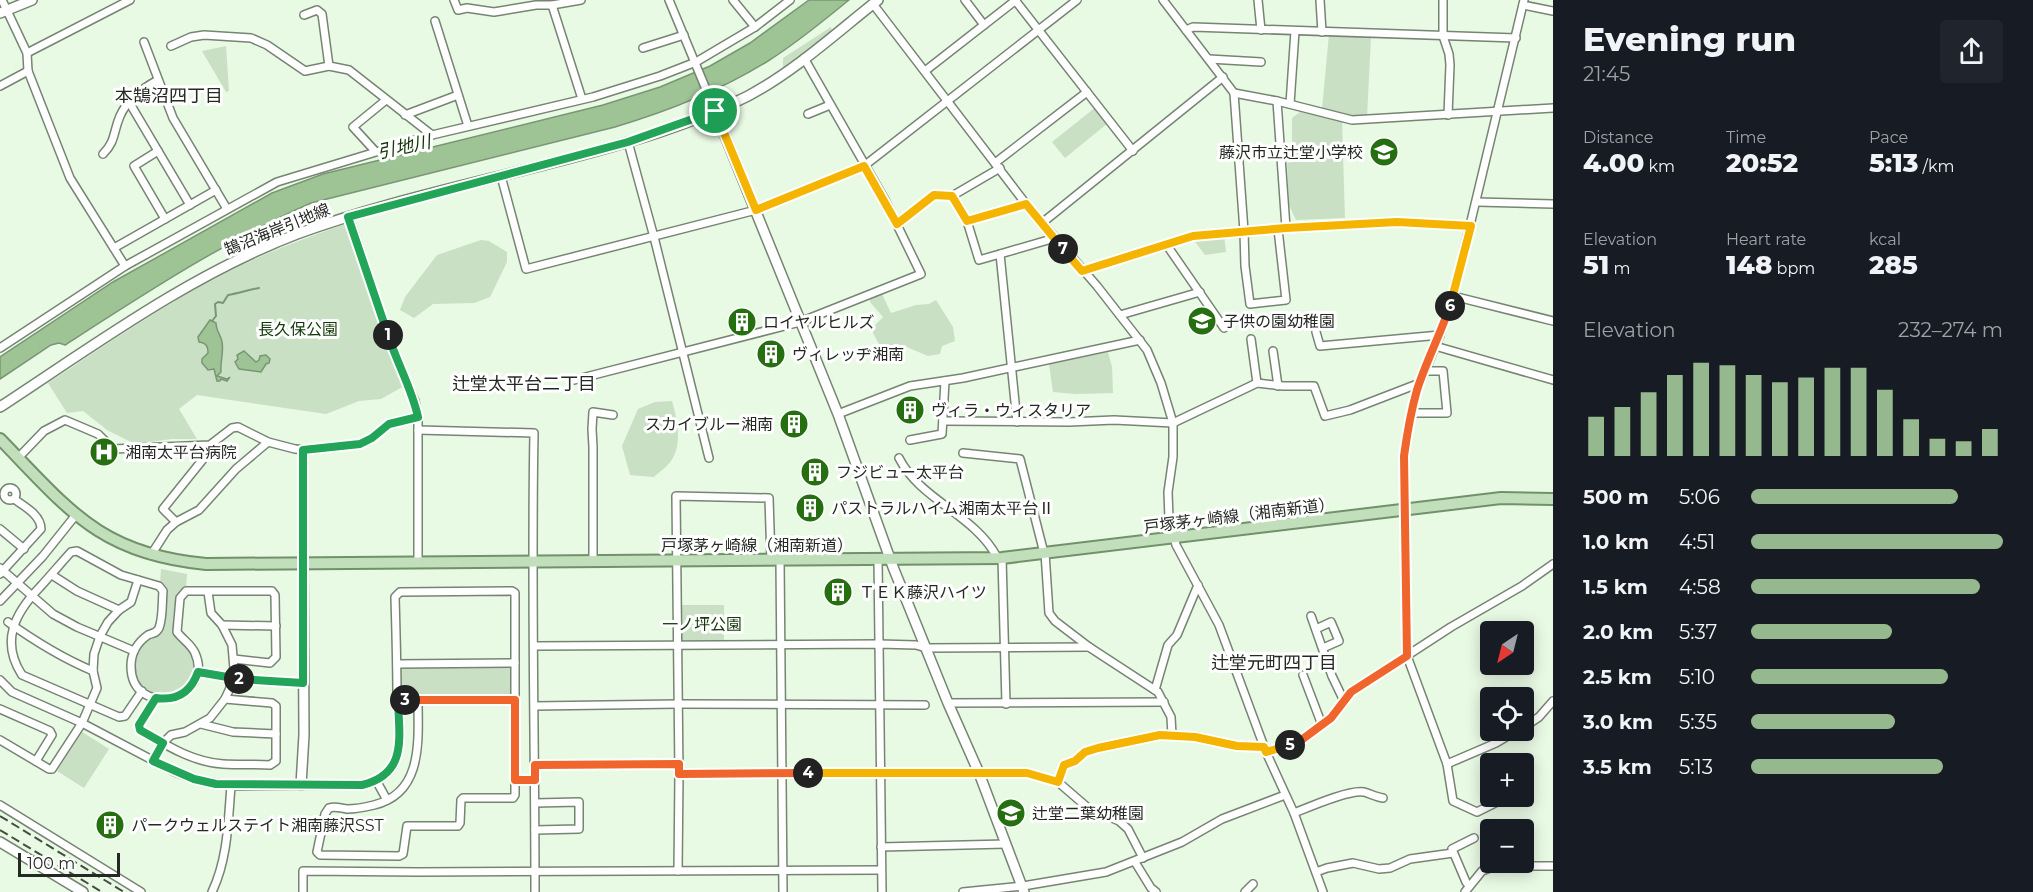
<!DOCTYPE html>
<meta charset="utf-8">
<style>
body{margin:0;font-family:Montserrat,"Noto Sans JP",sans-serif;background:#20242c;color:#f1f3f6;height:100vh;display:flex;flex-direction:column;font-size:22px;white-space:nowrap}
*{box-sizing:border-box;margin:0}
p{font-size:20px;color:#9ea1a6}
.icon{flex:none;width:33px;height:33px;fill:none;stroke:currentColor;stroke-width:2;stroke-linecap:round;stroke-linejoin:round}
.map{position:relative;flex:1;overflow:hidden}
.side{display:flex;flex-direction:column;background:#171b24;width:480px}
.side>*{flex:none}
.needle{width:39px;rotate:215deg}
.fabs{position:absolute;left:1480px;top:621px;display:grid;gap:12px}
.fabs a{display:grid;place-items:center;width:54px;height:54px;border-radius:6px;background:#171b24;box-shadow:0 3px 15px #0003;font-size:30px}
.scale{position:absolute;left:18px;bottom:15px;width:102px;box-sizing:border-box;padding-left:6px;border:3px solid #242a23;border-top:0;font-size:16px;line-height:21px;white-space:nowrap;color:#242a23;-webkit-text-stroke:4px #fff;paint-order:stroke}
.pin{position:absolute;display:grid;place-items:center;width:51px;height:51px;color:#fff;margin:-26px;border:3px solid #fff;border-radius:50%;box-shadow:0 2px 6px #0007}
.km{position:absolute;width:30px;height:30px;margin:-15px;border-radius:50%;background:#222;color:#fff;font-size:16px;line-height:30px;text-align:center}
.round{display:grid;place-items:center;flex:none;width:63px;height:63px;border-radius:6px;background:#20242c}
.summary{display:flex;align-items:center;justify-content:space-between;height:102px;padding:0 30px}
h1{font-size:33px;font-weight:800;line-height:45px}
.stats{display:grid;grid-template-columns:repeat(3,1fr);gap:9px;height:102px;padding:6px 30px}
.stats div{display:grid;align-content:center}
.stats b{font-size:26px;font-weight:800}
.stats small{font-size:16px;font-weight:400}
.stats p{font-size:16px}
.chart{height:168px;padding:12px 30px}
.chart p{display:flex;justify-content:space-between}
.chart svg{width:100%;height:108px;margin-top:6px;stroke:#96b88e;stroke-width:6}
ul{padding:0 30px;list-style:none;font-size:20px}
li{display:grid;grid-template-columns:96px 72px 1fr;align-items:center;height:45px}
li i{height:15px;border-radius:8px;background:#96b88e}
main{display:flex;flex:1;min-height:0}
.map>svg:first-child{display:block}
.green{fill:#c9e0c4}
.water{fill:#9ec496;stroke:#799674;stroke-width:1.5}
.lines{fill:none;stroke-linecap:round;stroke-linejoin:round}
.stream{stroke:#799674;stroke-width:2}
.street-casing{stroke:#768573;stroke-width:10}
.secondary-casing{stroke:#768573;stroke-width:12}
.primary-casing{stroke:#71916a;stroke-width:14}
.street{stroke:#fff;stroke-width:7}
.secondary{stroke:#fff;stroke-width:9}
.primary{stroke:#c2dfbc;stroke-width:10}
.rail{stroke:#444c43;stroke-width:2;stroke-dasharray:9 4.5;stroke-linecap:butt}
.split-1-casing{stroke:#fff;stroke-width:12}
.split-2-casing{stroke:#fff;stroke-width:12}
.split-3-casing{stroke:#fff;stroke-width:12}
.split-4-casing{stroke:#fff;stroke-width:12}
.split-5-casing{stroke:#fff;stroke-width:12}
.split-6-casing{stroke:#fff;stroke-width:12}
.split-7-casing{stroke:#fff;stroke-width:12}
.split-8-casing{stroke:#fff;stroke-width:12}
.split-1{stroke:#22a559;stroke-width:8}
.split-2{stroke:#22a559;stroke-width:8}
.split-3{stroke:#22a559;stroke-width:8}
.split-4{stroke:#f0652b;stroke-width:8}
.split-5{stroke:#f5b400;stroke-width:8}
.split-6{stroke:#f0652b;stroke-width:8}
.split-7{stroke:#f5b400;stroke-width:8}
.split-8{stroke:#f5b400;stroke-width:8}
.labels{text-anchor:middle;stroke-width:6;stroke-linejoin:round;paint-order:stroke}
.poi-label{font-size:16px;fill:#242a23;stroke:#fff;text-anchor:start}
.street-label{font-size:16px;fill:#242a23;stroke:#fff}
.park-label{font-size:16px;fill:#13380a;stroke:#fff}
.neighbourhood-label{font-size:18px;fill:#242a23;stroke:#fff}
.water-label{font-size:18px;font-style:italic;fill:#103506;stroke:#fff}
</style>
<main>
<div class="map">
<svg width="1553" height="892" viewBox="0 0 1553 892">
<rect width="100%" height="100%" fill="#e8f9e4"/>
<g class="green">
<path d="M831,27l2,8 -50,38v-15z"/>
<path d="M1329,34l42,2 -4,81h-15l-30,-8z"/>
<path d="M226,46l3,45 -3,1 -24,-41z"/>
<path d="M1096,107l12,16 -43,35 -13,-16z"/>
<path d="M1300,112l42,9 3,97 -49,2 -7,-15 -2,-42 5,-1v-44z"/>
<path d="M348,223l38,117 18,46 -23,13 -22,2 -33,13 -129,-19 -18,14 18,30h-25l-37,5 -28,-14 -24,-19 -16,2 -19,-30c58,-38 115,-78 176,-109 40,-21 82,-36 124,-51z"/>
<path d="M1224,236l2,16 -21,3 -12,-16z"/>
<path d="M481,240l8,1 18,11v10l-17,35 -16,6 -41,1 -19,14 -14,-8 5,-13 32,-42z"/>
<path d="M882,294l9,19 25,-8 13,-1 7,-4 17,27 2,14 -13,5 -2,8 -12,2 -26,-11h-13l-15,8 -2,-3 7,-6 -6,-11v-6l10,-10 -13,-15v-4z"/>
<path d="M1108,352l4,15 1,26 -38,1 -22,-2 -4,-28z"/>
<path d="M672,401c5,18 11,43 -1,60 -4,6 -12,11 -17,16l-24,-2 -8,-29 16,-37 17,-7z"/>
<path d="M161,569l26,5 -1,14 -6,2 -3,4c-2,11 -6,27 -2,37 2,7 10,11 15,17 10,14 5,41 -14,45 -5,1 -12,4 -18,3 -18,-3 -27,-21 -23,-38 5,-19 24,-19 27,-29 4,-11 3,-25 5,-37l-1,-4 -6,-5z"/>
<path d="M680,605h44v37l-44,1z"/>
<path d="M515,663v37h-117l-1,-36z"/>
<path d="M82,732l27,17 -25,39 -27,-17z"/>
</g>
<g class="water">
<path d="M809,0h40c-26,21 -52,43 -81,61 -48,30 -99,50 -153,66l-304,76c-86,38 -167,91 -246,142l-6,-2 -8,2 -51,34v-22l113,-75 159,-89 51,-19 280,-69 57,-18 50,-21 40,-23z"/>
<path d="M210,320l6,3c0,8 5,12 6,19 2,10 -2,20 -1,30l-4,4 10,3 3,-2 -3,4 -6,-2 -1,2h-3l-3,-12 -6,1 -6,-7v-4l6,-6c0,-7 -2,-10 -9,-11l-1,-5z"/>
<path d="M244,351l12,11 3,-2 1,-4 6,-1 4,4 -1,4 -3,1 -5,8 -22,-3 -4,-7 3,-3 -1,-4z"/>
</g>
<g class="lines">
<path class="stream" d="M212,321l4,-5 -1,-12 3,-2 5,1 5,-8c11,-2 20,-5 31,-7"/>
<g class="street-casing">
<g id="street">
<path d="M2,0l25,53 1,18 42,107 55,88"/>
<path d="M454,0l4,10 9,-2 27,4 42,-7h16l29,-5"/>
<path d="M669,0l46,111"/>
<path d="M733,0l22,27"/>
<path d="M965,0l19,25"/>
<path d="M1015,0l118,151"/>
<path d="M1163,0l71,93 10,138 1,35 5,38 36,-4 -8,-71"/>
<path d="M1258,0l3,30"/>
<path d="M1320,0l2,32"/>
<path d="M1443,0v36l6,18 1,11 -2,50"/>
<path d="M873,4l153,200 71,82 50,64 14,33 12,40v34l-5,35 1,27 7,26 43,80 47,127 28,61 29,79"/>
<path d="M552,5l30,94"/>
<path d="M1523,5l30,6"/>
<path d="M304,15l13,-5 5,4 7,52"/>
<path d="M435,21l33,105"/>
<path d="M1186,30l7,-3 323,11"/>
<path d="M144,42l29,76 54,91"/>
<path d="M171,46l20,-9 13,-2 47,3 16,7 38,26 24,-5 20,4 83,65"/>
<path d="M643,48l41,-13"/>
<path d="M27,53l103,-53"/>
<path d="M1209,59l52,3"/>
<path d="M925,71l91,-71"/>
<path d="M0,86l28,-15"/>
<path d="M1234,93l43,8 75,19 201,-12"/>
<path d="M1277,101l9,127"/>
<path d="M129,102l61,103"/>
<path d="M1290,104l5,-73"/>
<path d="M808,114l22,-9"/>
<path d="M405,115l53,-20"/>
<path d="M628,142l26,95 55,221"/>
<path d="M158,151l-24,15 31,53"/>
<path d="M375,151l-22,-24 33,-27"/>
<path d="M103,154c13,-13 10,-22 17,-38 7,-16 23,-28 38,-36"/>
<path d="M995,163l92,-71"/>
<path d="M501,176l25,93 230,-59 108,-44 213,-166"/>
<path d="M952,196l15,25 12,39 21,-6"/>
<path d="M1477,202l76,2"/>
<path d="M349,217l46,139 20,45 3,16v144"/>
<path d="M967,221l59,-17"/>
<path d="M1042,223l181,-146"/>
<path d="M897,224l37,-29 18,1 48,-28"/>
<path d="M1166,244l58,84"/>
<path d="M114,248l102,-58"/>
<path d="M1082,271l111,-35 93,-8 111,-6 74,4"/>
<path d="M1453,296l100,25"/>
<path d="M1120,315l80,-23"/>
<path d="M1316,332l4,14 120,-11"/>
<path d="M1251,339l6,44"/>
<path d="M1435,346l118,34"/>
<path d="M0,348l125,-82 152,-84 155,-47 161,-38 67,-21 36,-14 59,-35 35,-27"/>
<path d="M1273,351l5,35"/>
<path d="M574,380l226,-58 121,-48 -36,-74 -81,-142"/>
<path d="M1412,413h35l-4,-42h-18"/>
<path d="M838,414l72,-28 53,-8 177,-38"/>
<path d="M943,421l126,1 45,-2 59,3 84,-40 26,3h31l11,30 25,-6 70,-27"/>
<path d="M1017,422l-17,-168 55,-16"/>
<path d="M418,430l116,3c-3,153 1,306 1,459"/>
<path d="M910,440l32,-6 3,-53"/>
<path d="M963,453l57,6 24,94"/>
<path d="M18,458l26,-27 21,-11 33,14 15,15 97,-4 22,-17 6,-1 30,15 27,7 15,1 50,-6 12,-6 17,-14 29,-7"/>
<path d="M899,458c22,43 75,56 98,99"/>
<circle cx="10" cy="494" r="6"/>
<path d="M176,522l-13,-13 45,-56 2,-8"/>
<path d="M0,529l24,20"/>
<path d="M1045,553l4,60 6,8 34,26 69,45 13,25 1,18"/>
<path d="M151,555l16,-25 9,-8 23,-12 37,-41 32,-27"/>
<path d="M1002,558l4,146"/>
<path d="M878,559l4,333"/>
<path d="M593,560v-113l-1,-18 1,-17 20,3"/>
<path d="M780,560l3,332"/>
<path d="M303,564l1,-115"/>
<path d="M0,568l53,46 24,13 57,24"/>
<path d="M0,574l41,-45c0,-14 -17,-23 -27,-30"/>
<path d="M52,575l25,16 42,19"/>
<path d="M0,601l43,-45 32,-40"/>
<path d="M1311,616l21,60 12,25"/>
<path d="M8,622c28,20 54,36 85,49"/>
<path d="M222,625l54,1"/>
<path d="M1316,629l15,-7 8,19 -16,7"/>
<path d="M535,646l344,-2 37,1 10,3 163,-1"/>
<path d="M397,664l118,-1"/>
<path d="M198,672l35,7 71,4"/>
<path d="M1303,675l19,50"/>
<path d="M0,680l12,12 70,31 93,49 18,7 38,7 131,-1c14,-3 27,-9 33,-23 8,-19 3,-44 2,-64 0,-34 -1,-67 -2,-101l5,-5 112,-1 3,2v107h-117"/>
<path d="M1155,690l13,-45 9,-10 21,-50"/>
<path d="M142,691l-17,25 -6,1 -97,-42c-22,-34 -7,-62 18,-88 11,-12 21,-24 31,-35l6,-1 44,24 38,11 4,5c-1,11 0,27 -4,37 -2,5 -6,5 -11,7 -10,7 -17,18 -17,31 0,54 85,35 64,-13 -4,-9 -12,-13 -18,-21l3,-34 6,-7h86l3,4 1,62 -6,6 -36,-4"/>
<path d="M156,698l-17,27 1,5c26,15 52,32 83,34 15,1 31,0 47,1l6,-4v-55l-4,-3 -47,-4"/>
<path d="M418,700c0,39 6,93 -44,105 -8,2 -19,4 -27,4 -7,-1 -12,-3 -18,-1l-4,6 -8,38 3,3 79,1 4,-2 4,-28h51l2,-3 1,-23 2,-2h50l2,-3v-95"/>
<path d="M948,703l216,-1"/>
<path d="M535,706l143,-2 247,1"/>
<path d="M0,709l50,22 2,4 -16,26"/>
<path d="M201,724l32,8 43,2"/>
<path d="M1524,727l15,-10 14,-16"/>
<path d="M0,740l49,29h3l30,-46 15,-35 -4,-17 1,-17 6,-18 8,-14 11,-12 12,-8 7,-22"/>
<path d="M1266,752l34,-11 31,-23 20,-26 100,-65 71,-41 31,-22"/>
<path d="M153,761l10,-18 8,-8 14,-3 25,-14 15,-19 5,-11 4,-19 -2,-24 -10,-20 -11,-12 -3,-21"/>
<path d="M1447,764l49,-21 22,-13"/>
<path d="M535,765l144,-1"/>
<path d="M679,774l348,-1 31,9 29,25 32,14 9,8 15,29"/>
<path d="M515,780h20"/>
<path d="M377,782l10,18"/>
<path d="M1058,782l6,-17 11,-4 10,-9 13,-4 62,-13 35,2 42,9 28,1"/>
<path d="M1499,801l-22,11 -24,-11 -6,-37 -40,-108 -3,-200 3,-24 10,-42 23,-55 13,-39 71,-296"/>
<path d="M0,805l141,87"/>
<path d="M1294,813c15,-6 56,-24 70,-21 7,2 12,5 19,6"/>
<path d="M535,830l44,-1v-27l-44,1"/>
<path d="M881,847l125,-3"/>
<path d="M1135,862l16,26 5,4"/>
<path d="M678,871l1,-97 -3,-278 93,2 2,62"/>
<path d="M1316,872l11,-4 26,-5 26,6 11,-1 20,-9 43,-6"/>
<path d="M1469,886l-3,-4 -14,-33 22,-11"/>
<path d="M212,892c16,-34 16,-70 19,-106"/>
<path d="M303,892v-21l116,1 462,-2"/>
<path d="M963,892l60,-6 83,-14 76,-30 40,-23 63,-24"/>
<path d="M1245,892l8,-8"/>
<path d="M1465,892l17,-21 13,-5h58"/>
</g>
</g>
<g class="secondary-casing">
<g id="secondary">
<path d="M0,13l32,-13"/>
<path d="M715,111l123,303 55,153 55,136 31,70 45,119"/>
<path d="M0,407c96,-63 190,-132 297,-173 87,-32 180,-51 270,-75 61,-16 124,-34 181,-63 47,-25 88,-63 130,-96"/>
<path d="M301,785l3,-50 -1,-171"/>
<path d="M0,842l83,50"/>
</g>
</g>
<g class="primary-casing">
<path id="primary" d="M0,439c69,71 100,115 206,125l796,-6 499,-60 52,1"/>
</g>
<use href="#street" class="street"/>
<use href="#secondary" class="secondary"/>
<use href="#primary" class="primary"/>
<g class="rail">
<path d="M0,816l124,76"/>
<path d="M0,830l102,62"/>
</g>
</g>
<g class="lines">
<g class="split-1-casing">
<path id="split-1" d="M388,335l-40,-118 280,-75 87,-31"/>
</g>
<g class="split-2-casing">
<path id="split-2" d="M239,679l64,4v-233l57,-6 12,-6 17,-14 29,-7c-6,-28 -21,-54 -30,-82"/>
</g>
<g class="split-3-casing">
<path id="split-3" d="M239,679l-41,-7c-7,20 -21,29 -42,26l-17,27 1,5 23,13 -10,18 41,18 22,5 146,1c46,-11 37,-48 36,-85h7"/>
</g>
<g class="split-4-casing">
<path id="split-4" d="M405,700h110v80h20v-15l144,-1v10l129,-1"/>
</g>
<g class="split-5-casing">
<path id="split-5" d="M808,773h219l31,9 6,-17 11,-4 10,-9 13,-4 62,-13 35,2 42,9 27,1 2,5 24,-7"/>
</g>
<g class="split-6-casing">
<path id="split-6" d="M1290,745l10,-4 31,-23 20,-26 56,-36 -3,-200c3,-22 7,-45 13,-66 9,-28 23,-55 33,-84"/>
</g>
<g class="split-7-casing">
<path id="split-7" d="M1063,249l19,22 111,-35 93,-8 111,-6 74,4 -21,80"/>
</g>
<g class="split-8-casing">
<path id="split-8" d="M715,111l41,99 108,-44 33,58 37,-29 18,1 15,25 59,-17 37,45"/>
</g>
<use href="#split-1" class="split-1"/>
<use href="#split-2" class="split-2"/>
<use href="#split-3" class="split-3"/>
<use href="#split-4" class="split-4"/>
<use href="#split-5" class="split-5"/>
<use href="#split-6" class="split-6"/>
<use href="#split-7" class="split-7"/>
<use href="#split-8" class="split-8"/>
</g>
<defs>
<g id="school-disc" transform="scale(1.5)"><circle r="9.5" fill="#266f10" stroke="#fff"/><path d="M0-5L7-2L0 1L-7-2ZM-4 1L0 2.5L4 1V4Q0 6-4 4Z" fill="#fff"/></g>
<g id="building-disc" transform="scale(1.5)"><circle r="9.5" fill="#266f10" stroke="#fff"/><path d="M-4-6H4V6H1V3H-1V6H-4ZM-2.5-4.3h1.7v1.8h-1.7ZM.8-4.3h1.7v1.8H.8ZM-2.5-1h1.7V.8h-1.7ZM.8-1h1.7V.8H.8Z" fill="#fff"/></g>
<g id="hospital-disc" transform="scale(1.5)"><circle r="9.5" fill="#266f10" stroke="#fff"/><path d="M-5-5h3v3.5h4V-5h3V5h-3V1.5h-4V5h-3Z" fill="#fff"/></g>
</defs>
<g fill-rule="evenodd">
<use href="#school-disc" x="1384" y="152"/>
<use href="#school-disc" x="1202" y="321"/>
<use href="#building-disc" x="742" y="322"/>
<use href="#building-disc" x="771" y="354"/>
<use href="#building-disc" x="910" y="410"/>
<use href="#building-disc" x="794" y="424"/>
<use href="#hospital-disc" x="104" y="452"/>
<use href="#building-disc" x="815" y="472"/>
<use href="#building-disc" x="810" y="508"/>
<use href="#building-disc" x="838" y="592"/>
<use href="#school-disc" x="1011" y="813"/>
<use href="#building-disc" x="110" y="825"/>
</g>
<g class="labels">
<g class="poi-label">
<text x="1363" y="158" text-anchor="end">藤沢市立辻堂小学校</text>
<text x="1223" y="327">子供の園幼稚園</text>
<text x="763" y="328">ロイヤルヒルズ</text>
<text x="792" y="360">ヴィレッヂ湘南</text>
<text x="931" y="416">ヴィラ・ウィスタリア</text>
<text x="773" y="430" text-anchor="end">スカイブルー湘南</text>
<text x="125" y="458">湘南太平台病院</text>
<text x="836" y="478">フジビュー太平台</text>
<text x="831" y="514">パストラルハイム湘南太平台Ⅱ</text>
<text x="859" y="598">ＴＥＫ藤沢ハイツ</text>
<text x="1032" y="819">辻堂二葉幼稚園</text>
<text x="131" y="831">パークウェルステイト湘南藤沢SST</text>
</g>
<g class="street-label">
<text transform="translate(277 229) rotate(-22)" y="6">鵠沼海岸引地線</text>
<text transform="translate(1239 515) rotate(-7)" y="6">戸塚茅ヶ崎線（湘南新道）</text>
<text x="757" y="551">戸塚茅ヶ崎線（湘南新道）</text>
</g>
<g class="park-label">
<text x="298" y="335">長久保公園</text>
<text x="702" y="630">一ノ坪公園</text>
</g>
<g class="neighbourhood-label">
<text x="169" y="102">本鵠沼四丁目</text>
<text x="524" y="390">辻堂太平台二丁目</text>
<text x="1274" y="669">辻堂元町四丁目</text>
</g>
<g class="water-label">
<text transform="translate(404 147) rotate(-12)" y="6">引地川</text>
</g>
</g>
</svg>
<div class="fabs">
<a><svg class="needle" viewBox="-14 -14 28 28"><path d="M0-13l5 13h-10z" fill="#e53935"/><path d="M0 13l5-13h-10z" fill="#9ea1a6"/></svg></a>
<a><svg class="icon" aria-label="locate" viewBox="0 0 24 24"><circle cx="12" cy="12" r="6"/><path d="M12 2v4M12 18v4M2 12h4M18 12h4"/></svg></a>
<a>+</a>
<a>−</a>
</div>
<div class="scale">100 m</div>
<div class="pin" style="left:715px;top:111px;background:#1e9e55"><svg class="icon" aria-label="arrive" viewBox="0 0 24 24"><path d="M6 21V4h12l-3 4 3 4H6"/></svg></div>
<b class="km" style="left:388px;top:335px">1</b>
<b class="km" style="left:239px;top:679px">2</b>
<b class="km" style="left:405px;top:700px">3</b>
<b class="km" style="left:808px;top:773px">4</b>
<b class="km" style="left:1290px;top:745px">5</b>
<b class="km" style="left:1450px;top:306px">6</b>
<b class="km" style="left:1063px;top:249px">7</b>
</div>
<section class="side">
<div class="summary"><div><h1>Evening run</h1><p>21:45</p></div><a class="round"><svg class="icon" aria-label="share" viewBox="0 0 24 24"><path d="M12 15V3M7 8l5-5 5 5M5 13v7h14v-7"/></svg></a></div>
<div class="stats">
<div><p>Distance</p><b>4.00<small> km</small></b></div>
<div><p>Time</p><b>20:52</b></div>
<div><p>Pace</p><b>5:13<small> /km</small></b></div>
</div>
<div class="stats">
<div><p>Elevation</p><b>51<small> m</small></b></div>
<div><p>Heart rate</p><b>148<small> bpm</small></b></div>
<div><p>kcal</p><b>285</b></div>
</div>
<div class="chart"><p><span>Elevation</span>232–274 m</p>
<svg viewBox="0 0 160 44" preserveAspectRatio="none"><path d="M5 44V28M15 44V24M25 44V18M35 44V11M45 44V6M55 44V7M65 44V11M75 44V14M85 44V12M95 44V8M105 44V8M115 44V17M125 44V29M135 44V37M145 44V38M155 44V33"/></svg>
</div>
<ul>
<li><b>500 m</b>5:06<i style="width:82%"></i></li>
<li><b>1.0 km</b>4:51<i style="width:100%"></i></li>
<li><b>1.5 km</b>4:58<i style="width:91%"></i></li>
<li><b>2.0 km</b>5:37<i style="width:56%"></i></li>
<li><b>2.5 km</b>5:10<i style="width:78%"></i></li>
<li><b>3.0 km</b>5:35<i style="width:57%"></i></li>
<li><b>3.5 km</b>5:13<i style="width:76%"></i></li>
</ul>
</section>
</main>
